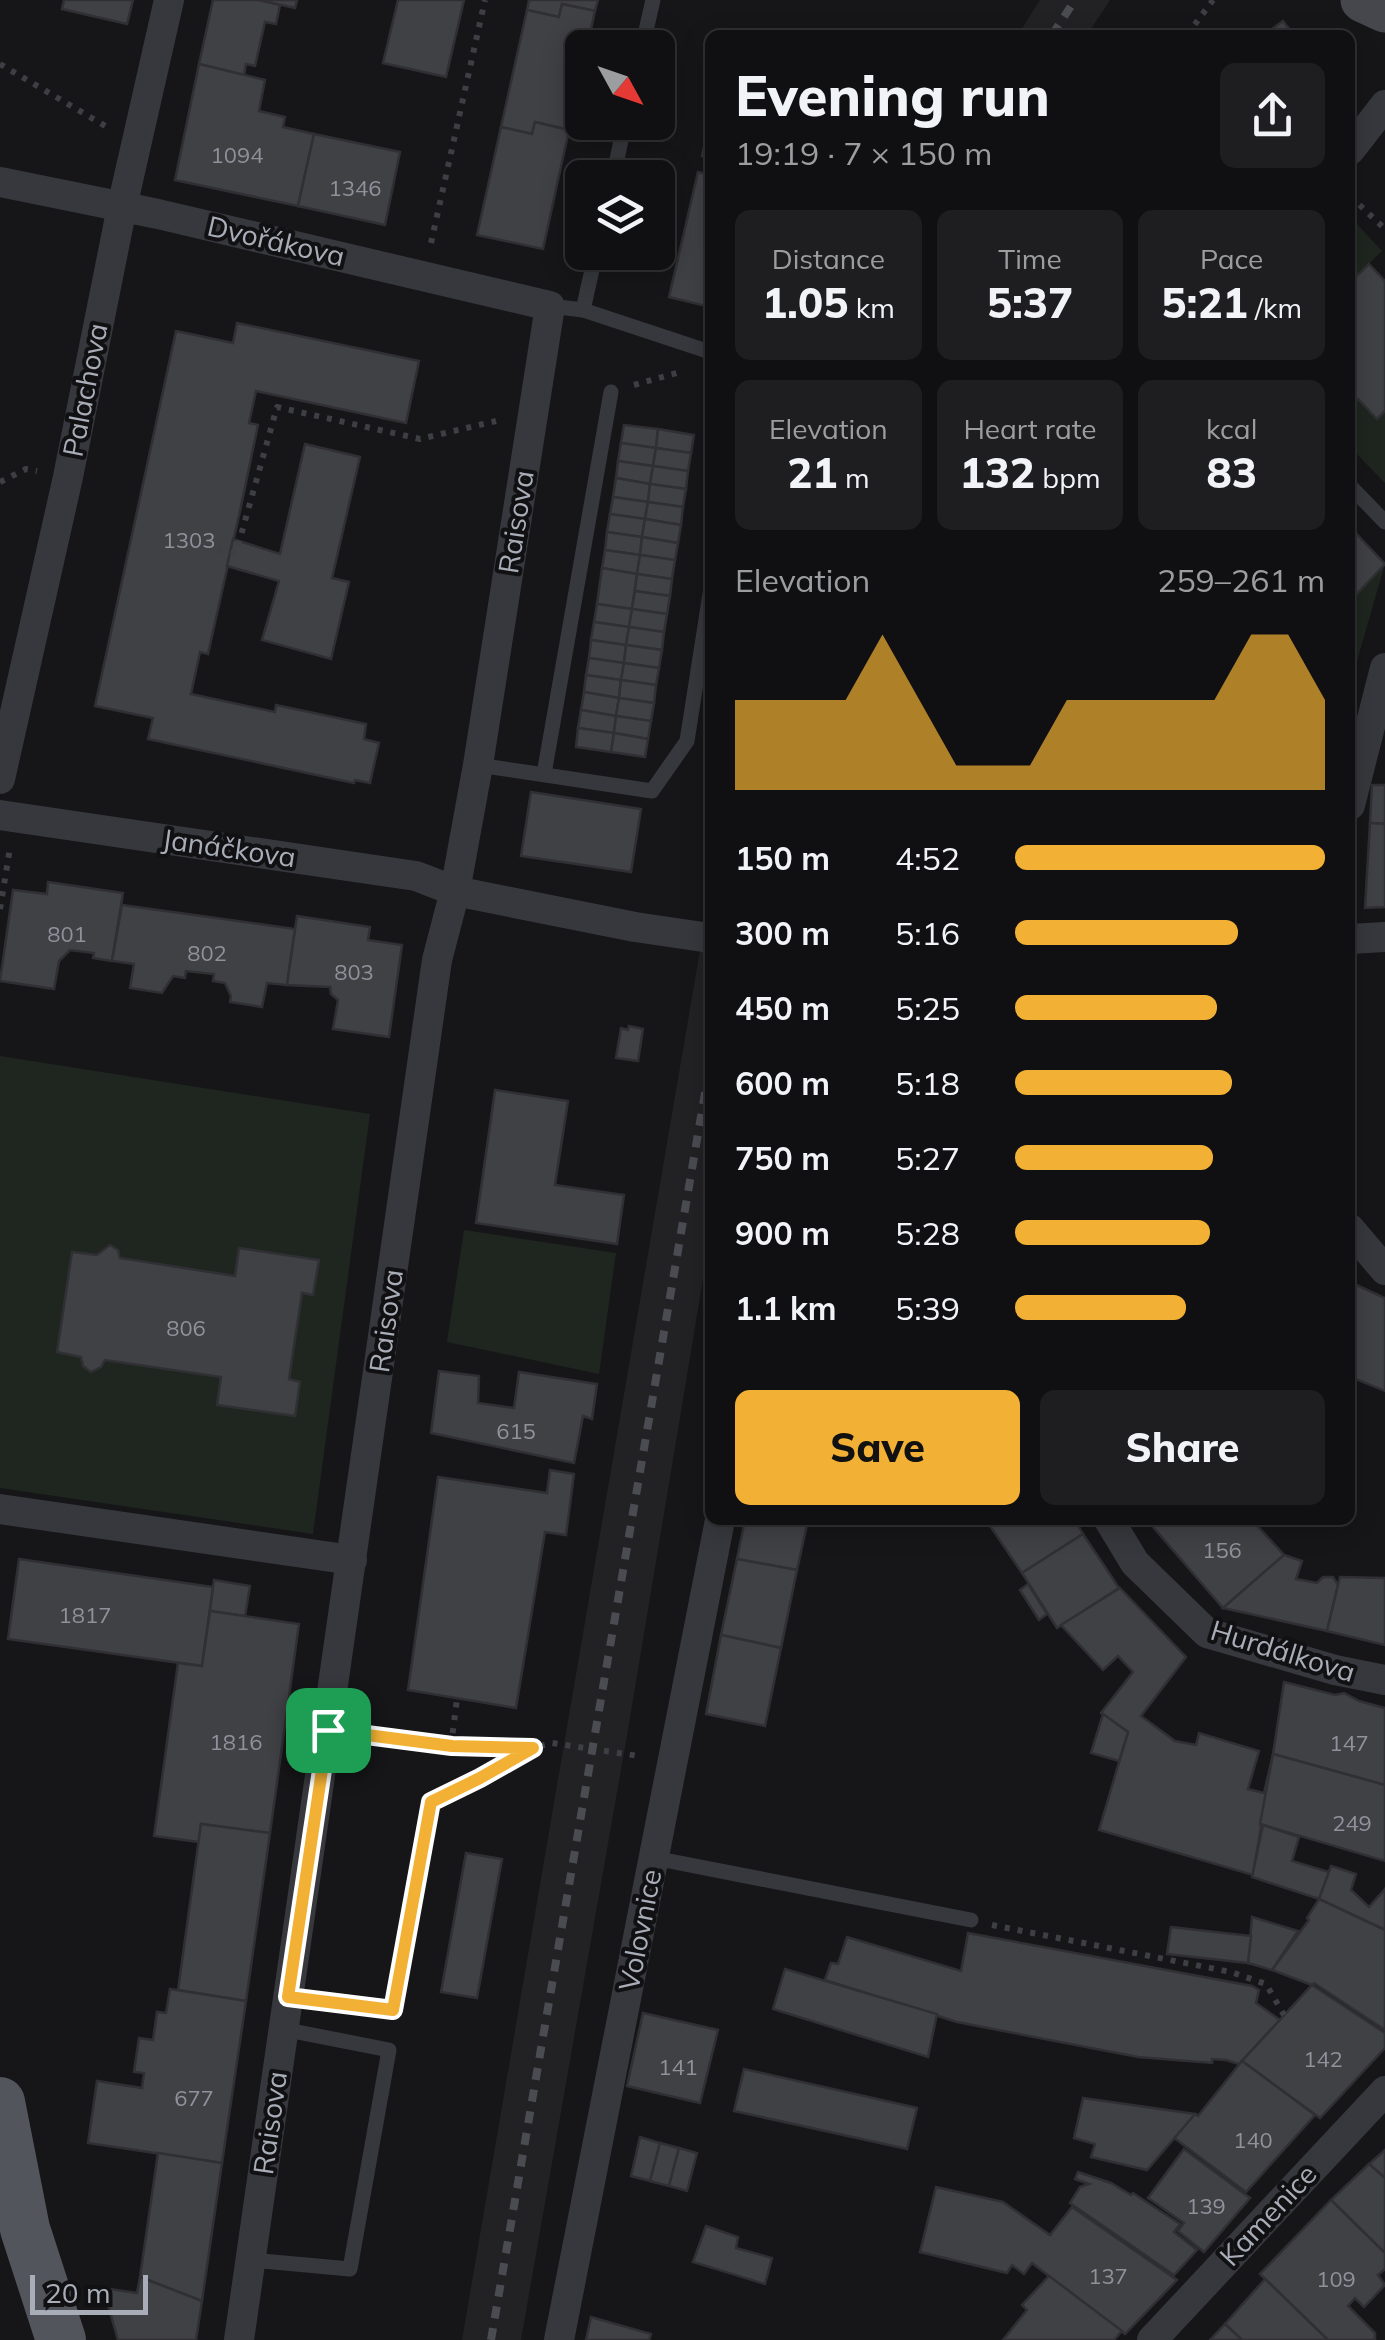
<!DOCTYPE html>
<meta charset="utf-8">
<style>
body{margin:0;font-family:Mulish,sans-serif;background:#1e1e20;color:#f1f3f6;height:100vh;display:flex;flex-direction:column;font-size:38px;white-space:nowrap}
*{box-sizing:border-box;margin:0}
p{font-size:32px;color:#9c9d9f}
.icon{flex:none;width:55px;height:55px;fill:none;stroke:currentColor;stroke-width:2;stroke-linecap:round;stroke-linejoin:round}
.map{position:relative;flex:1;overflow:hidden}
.panel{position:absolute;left:705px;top:30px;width:650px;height:1495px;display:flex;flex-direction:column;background:#101012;border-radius:15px;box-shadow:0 5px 25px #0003,0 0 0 2px #303032}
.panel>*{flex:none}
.needle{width:65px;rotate:130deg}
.controls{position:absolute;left:565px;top:30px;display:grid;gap:20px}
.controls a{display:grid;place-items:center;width:110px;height:110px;border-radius:15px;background:#101012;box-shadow:0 5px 25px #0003,0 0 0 2px #303032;font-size:50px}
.scale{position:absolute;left:30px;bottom:25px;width:118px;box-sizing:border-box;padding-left:10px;border:5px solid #a8adb8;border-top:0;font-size:28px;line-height:35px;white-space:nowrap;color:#a8adb8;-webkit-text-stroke:8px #111113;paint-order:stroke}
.pin{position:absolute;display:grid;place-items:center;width:85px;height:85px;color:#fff;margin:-42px;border-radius:20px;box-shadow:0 5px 15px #0006}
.round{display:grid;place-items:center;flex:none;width:105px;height:105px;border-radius:15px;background:#1e1e20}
.overview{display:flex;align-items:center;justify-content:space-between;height:170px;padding:0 30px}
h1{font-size:55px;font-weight:800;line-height:75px}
.figures{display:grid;grid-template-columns:repeat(3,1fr);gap:15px;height:170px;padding:10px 30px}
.figures div{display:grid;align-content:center;border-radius:15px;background:#1e1e20;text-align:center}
.figures b{font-size:42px;font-weight:800}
.figures small{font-size:28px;font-weight:400}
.figures p{font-size:28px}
.chart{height:280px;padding:20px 30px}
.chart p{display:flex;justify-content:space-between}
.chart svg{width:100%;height:180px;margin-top:10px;fill:#f2b134;opacity:.7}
.cta{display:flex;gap:20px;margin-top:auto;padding:20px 30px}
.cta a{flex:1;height:115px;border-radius:15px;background:#f2b134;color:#111;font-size:40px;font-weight:800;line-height:115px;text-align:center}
.cta a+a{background:#1e1e20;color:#f1f3f6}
ul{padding:0 30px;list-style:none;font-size:32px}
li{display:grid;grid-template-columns:160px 120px 1fr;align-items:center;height:75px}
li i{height:25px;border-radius:12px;background:#f2b134}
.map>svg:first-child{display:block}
.built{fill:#222225}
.green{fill:#1e261f}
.building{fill:#404145;stroke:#303034;stroke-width:2.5}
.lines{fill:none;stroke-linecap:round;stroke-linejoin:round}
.path{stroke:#3d3f44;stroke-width:6;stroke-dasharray:5 8;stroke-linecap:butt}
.lane{stroke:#37383d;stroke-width:15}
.street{stroke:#37383d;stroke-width:30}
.secondary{stroke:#45474d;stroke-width:45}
.primary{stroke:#53555c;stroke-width:50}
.rail{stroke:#4a4c52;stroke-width:8;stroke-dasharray:12 10;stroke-linecap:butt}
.route-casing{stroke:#fff;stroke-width:20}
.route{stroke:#f2b134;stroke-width:12}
.labels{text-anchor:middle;stroke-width:8;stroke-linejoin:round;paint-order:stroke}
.number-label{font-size:22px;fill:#8e929b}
.street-label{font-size:28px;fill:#a8adb8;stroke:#111113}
</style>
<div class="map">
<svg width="1385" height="2340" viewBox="0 0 1385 2340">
<rect width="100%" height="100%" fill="#161618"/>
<g class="built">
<path d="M1040,0h70l-23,35h-69z"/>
<path d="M710,892v345l-81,487 -108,616h-59z"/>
</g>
<g class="green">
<path d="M1350,221l5,1 27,29 -32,31z"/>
<path d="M1350,397l8,2 19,19 8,-7v72l-35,-36z"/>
<path d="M1385,564l-35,121v-84z"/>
<path d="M0,1056l370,58 -57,420 -313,-46z"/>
<path d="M464,1230l152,23 -17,121 -152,-32z"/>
</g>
<g class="building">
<path d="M64,0h69l-6,24 -65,-15z"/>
<path d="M213,0h46l21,5 -4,19 -11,-2 -10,44 -9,-2 -2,11 -45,-11z"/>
<path d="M259,0h38l-2,8z"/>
<path d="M398,0h66l-18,77 -63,-14z"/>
<path d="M529,0h69l-3,11 -33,-7 -3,13 -32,-7z"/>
<path d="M562,4l33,7 -8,37h-5v21l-13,61 -34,-8 -3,12 -31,-7 26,-117 32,7z"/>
<path d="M1283,21l11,14h-30z"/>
<path d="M199,64l66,16 -6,31 26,6 -2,10 31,7 -16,72 -123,-26z"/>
<path d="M710,120v38l-8,-2z"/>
<path d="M535,122l34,8 -26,119 -66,-14 24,-108 31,7z"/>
<path d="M314,134l86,18 -15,73 -87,-19z"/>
<path d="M698,172l12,3v132l-41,-10z"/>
<path d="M1369,264l16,17v130l-8,8 -19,-20 -3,3 -5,-5v-115z"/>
<path d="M237,323l182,38 -13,62 -150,-32 -7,32 9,2 -18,86 -32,143 -8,-2 -9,42 84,18 1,-7 90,19 -2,15 15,4 -9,40 -15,-3 -1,3 -206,-44 5,-21 -58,-12 81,-375 57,12z"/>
<path d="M624,425l34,4 -2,19 -35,-5z"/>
<path d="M658,429l36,6 -3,18 -35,-5z"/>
<path d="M621,443l35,5 -3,18 -35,-5z"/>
<path d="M305,444l55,13 -28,121 17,4 -18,77 -69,-19 17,-59 -52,-15 6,-27 47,15z"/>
<path d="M656,448l35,5 -3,18 -35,-5z"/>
<path d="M618,461l35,5 -3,18 -34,-6z"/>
<path d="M653,466l35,5 -2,18 -36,-5z"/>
<path d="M616,478l34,6 -2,18 -35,-5z"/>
<path d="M650,484l36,5 -3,18 -35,-5z"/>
<path d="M613,497l35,5 -3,17 -35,-5z"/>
<path d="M648,502l35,5 -2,18 -36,-6z"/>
<path d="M610,514l35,5 -3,18 -35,-5z"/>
<path d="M645,519l36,6 -3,18 -36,-6z"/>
<path d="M1350,527l35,37 -35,37z"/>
<path d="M607,532l35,5 -2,18 -35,-5z"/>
<path d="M642,537l36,6 -3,17 -35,-5z"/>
<path d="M605,550l35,5 -3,19 -35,-6z"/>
<path d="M640,555l35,5 -3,19 -35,-5z"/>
<path d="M602,568l35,6 -5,35 -35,-5z"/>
<path d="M637,574l35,5 -2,17 -35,-5z"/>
<path d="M635,591l35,5 -3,18 -35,-5z"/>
<path d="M597,604l35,5 -3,18 -35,-5z"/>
<path d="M632,609l35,5 -3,18 -35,-5z"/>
<path d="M594,622l35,5 -3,18 -35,-5z"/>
<path d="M629,627l35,5 -2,18 -36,-5z"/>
<path d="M591,640l35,5 -2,18 -35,-5z"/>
<path d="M626,645l36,5 -3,18 -35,-5z"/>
<path d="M589,658l35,5 -3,17 -35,-5z"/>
<path d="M624,663l35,5 -3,17 -35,-5z"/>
<path d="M586,675l35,5 -2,18 -35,-6z"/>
<path d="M621,680l35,5 -2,18 -35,-5z"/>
<path d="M584,692l35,6 -3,18 -35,-6z"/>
<path d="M619,698l35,5 -3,18 -35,-5z"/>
<path d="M581,710l35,6 -2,17 -36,-5z"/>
<path d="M616,716l35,5 -3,18 -34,-6z"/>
<path d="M578,728l36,5 -3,19 -35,-5z"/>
<path d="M614,733l34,6 -3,18 -34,-5z"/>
<path d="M1372,785h13v39l-15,-1z"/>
<path d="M531,792l110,17 -10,63 -110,-16z"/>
<path d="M1370,823l15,1v83l-20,1z"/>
<path d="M48,882l75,11 -11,68 -19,-3 1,-5 -24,-3 -11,11 -5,28 -54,-8 13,-91 34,4z"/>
<path d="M122,905l173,24 -8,56 -20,-2 -5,24 -32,-5 1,-6 -6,-13 -12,-2 1,-7 -28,-3 -1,7 -12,-2 -11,17 -32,-5 4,-24 -22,-3z"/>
<path d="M297,916l73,11 -2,13 34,5 -13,92 -56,-8 5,-29 -7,-6 -1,-7 -43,-2z"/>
<path d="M629,1026l14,3 -5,32 -22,-3 5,-30 7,2z"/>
<path d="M495,1090l73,11 -13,84 69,10 -7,49 -141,-21z"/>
<path d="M110,1245l8,5 2,8 115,18 4,-28 80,12 -6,35 -11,-2 -13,86 11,3 -5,34 -78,-11 4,-28 -116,-17 -4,7 -10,5 -8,-6 -2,-9 -24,-5 15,-100 25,3z"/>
<path d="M1350,1282l35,16v93l-29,-12 -6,12z"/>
<path d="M439,1371l40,5 -1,27 36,5 5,-36 78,12 -5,35 -9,-3 -9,47 -143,-30z"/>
<path d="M550,1470l24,4 -8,61 -21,-3 -29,176 -108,-18 30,-213 109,16z"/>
<path d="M745,1520h63l-11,50 -60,-11z"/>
<path d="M986,1520h89l8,14 -61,39z"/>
<path d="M1147,1520h105l32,35 -61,53z"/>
<path d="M1083,1534l36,54 -62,40 -35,-55z"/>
<path d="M1284,1555l18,6 -6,18 21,4 6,-6h10l5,8 -11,46 -104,-23z"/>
<path d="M19,1559l194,28 -11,79 -194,-27z"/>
<path d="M737,1559l60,11 -16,78 -60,-13z"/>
<path d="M1340,1577l45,1v67l-58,-14z"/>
<path d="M214,1580l36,6 -5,30 -35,-5z"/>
<path d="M1028,1584l19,30 -8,6 -19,-30z"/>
<path d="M1120,1588l66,69 -45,59 34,25 21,4 3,-12 60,18 -11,38 16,4 10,-43 -21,125 -154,-45 29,-98 -27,-19 32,-41 -15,-16 -15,14 -42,-45z"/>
<path d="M210,1611l89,13 -29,209 -69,-9 -2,18 -45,-6 24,-173 24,3z"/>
<path d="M721,1635l60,13 -16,78 -59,-12z"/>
<path d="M1284,1682l51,13 9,-2 15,8 26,7v77l-112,-31z"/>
<path d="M1103,1714l25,18 -9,29 -28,-8z"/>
<path d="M1273,1754l112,31v76l-125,-37z"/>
<path d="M201,1824l69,9 -24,168 -68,-11z"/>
<path d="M1263,1825l36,12 -7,24 37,11 -10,27 -67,-22z"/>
<path d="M466,1853l36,6 -25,139 -36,-6z"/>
<path d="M1331,1866l25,8 -5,16 18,17 16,-18v41l-66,-31z"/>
<path d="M1319,1899l66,31v100l-71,-47 -2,2 -40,-15 37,-50 -2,-2z"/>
<path d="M1252,1917l46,14 -26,39 -24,-7z"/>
<path d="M1171,1927l80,9 -3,27 -81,-9z"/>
<path d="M968,1933l284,53 7,4 -3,13 24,17 -41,44 -13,-4 -14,-1v4l-74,-6 -181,-35 -132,-42 6,-17 7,1 9,-27 114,34z"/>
<path d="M785,1969l152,45 -9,43 -155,-48z"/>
<path d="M1312,1985l73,48v15l-65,70 -78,-57z"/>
<path d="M170,1989l76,12 -24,162 -134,-20 9,-62 45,7 2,-15 -10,-1 5,-34 14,2 4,-28 9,1z"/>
<path d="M643,2013l75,17 -18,73 -73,-17z"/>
<path d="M1242,2061l73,54 -69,77 -73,-55 22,-23 3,2z"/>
<path d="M744,2069l173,39 -10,41 -173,-38z"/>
<path d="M1083,2098l112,16 -48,56 -56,-13 4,-13 -21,-6z"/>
<path d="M640,2137l20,6 -10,38 -19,-5z"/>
<path d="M660,2143l19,5 -10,38 -19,-5z"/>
<path d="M679,2148l18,5 -10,38 -18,-5z"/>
<path d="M1184,2149l66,49 -46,54 -26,-21 6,-8 -36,-25z"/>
<path d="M1385,2150v28l-16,-14z"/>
<path d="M158,2153l64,10 -20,138 -62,-24z"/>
<path d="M1369,2164l16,14v75l-54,-53z"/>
<path d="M1078,2172l33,11 20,12 2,-2 47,31 -6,8 23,18 -23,25 -104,-72 10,-16 9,-3 -14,-5z"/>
<path d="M936,2187l67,15 47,33 22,-28 105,73 -52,54 -93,-71 -8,11 -12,-9 -5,8 -87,-21z"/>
<path d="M1331,2200l54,53v16l-7,6 7,10 -21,22 -9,-9 -7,8 27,27v7h-47l-68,-66z"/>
<path d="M706,2226l32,11 -2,11 36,10 -7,26 -72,-22z"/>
<path d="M1049,2276l73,55 -8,9h-111l24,-30 -5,-5z"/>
<path d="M140,2277l62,24 -6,39h-78l-15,-52 34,5z"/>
<path d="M1265,2279l63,61h-86l-17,-16z"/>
<path d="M591,2317l60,17 -2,6h-63z"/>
<path d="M1225,2324l17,16h-32z"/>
</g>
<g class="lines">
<g class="path">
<path d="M1187,35l26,-35"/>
<path d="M0,64l107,63"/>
<path d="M1350,196l35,33"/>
<path d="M431,243l54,-243"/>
<path d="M634,385l46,-13"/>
<path d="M0,482l26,-13 11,2"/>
<path d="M218,550l18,3 41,-146 143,32 76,-18"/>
<path d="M0,909l10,-61"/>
<path d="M359,1734l92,12 82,2 19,-5 87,13"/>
<path d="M451,1746l6,-47"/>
<path d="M455,1791l77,-42"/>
<path d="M992,1925l239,47 35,12 18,31"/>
</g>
<g class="lane">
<path d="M642,48l11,-48"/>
<path d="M613,178l12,-56"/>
<path d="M550,306l33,4 127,42"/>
<path d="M583,310l13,-58"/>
<path d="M1350,486l35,36"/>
<path d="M478,765l174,26 35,-50 23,-147"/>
<path d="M544,774l67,-382"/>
<path d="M654,1858l317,62"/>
<path d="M288,1997l105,13 38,-208"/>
<path d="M252,2260l98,9 39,-219 -107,-21"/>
</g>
<g class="street">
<path d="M1350,150l35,-45"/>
<path d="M0,182l158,32 392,92 -72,459 -23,126 -18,69 -198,1380"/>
<path d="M0,779l68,-302 54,-270 47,-207"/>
<path d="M1350,805l35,-137"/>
<path d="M0,815l416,61 39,15 180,36 75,11"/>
<path d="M1350,939l35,-2"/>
<path d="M1350,1229l35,41"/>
<path d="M0,1509l352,51"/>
<path d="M1109,1520l26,43 72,70 128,37 50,10"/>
<path d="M559,2340l161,-820"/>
<path d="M1152,2340l233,-249"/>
</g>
<path class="secondary" d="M1363,0l22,10"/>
<path class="primary" d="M0,2102l25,127 36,111"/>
<g class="rail">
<path d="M1052,35l23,-35"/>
<path d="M491,2340l219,-1276"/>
</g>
</g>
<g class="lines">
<g class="route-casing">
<path id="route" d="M328,1730l124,16 81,2 -53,30 -49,24 -38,208 -105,-13z"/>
</g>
<use href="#route" class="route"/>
</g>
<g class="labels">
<g class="number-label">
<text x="237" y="163">1094</text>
<text x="355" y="196">1346</text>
<text x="189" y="548">1303</text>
<text x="67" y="942">801</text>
<text x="207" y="961">802</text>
<text x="354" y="980">803</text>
<text x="186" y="1336">806</text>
<text x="516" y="1439">615</text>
<text x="1222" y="1558">156</text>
<text x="85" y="1623">1817</text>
<text x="236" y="1750">1816</text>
<text x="1349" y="1751">147</text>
<text x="1352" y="1831">249</text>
<text x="1323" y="2067">142</text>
<text x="678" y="2075">141</text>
<text x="194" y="2106">677</text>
<text x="1253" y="2148">140</text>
<text x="1206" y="2214">139</text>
<text x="1108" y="2284">137</text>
<text x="1336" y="2287">109</text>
</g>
<g class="street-label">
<text transform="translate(276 241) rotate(13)" y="10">Dvořákova</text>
<text transform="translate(85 390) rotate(-79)" y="10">Palachova</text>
<text transform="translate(516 522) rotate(-81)" y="10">Raisova</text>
<text transform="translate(229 848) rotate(8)" y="10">Janáčkova</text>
<text transform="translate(386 1321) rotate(-82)" y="10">Raisova</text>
<text transform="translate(1283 1651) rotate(17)" y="10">Hurdálkova</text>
<text transform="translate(640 1930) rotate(-79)" y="10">Volovnice</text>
<text transform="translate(270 2123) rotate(-82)" y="10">Raisova</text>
<text transform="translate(1268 2215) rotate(-47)" y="10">Kamenice</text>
</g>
</g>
</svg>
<div class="controls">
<a><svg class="needle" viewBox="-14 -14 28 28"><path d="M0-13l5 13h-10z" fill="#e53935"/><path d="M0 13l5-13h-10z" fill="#9c9d9f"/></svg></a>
<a><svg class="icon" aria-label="layers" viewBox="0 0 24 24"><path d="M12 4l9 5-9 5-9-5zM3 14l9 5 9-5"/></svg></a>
</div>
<div class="scale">20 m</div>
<div class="pin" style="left:328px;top:1730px;background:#1e9e55"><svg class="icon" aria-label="arrive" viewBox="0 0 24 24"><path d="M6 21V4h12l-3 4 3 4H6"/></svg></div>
<section class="panel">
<div class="overview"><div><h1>Evening run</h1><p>19:19 · 7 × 150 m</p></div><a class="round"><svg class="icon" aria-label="share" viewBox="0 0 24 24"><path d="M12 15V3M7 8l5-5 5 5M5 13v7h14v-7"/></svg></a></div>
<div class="figures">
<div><p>Distance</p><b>1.05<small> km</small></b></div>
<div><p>Time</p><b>5:37</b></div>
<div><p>Pace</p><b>5:21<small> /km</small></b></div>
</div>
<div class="figures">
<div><p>Elevation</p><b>21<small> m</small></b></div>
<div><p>Heart rate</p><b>132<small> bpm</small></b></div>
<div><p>kcal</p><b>83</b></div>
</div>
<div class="chart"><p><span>Elevation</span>259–261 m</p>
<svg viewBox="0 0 160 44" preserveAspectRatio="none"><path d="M0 44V22L10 22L20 22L30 22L40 6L50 22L60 38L70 38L80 38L90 22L100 22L110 22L120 22L130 22L140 6L150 6L160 22V44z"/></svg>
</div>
<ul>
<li><b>150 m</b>4:52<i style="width:100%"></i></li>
<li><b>300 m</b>5:16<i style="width:72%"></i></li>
<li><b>450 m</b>5:25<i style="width:65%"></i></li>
<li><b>600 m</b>5:18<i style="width:70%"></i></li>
<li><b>750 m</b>5:27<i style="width:64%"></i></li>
<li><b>900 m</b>5:28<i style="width:63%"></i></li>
<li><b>1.1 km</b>5:39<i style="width:55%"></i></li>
</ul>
<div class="cta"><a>Save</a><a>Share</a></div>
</section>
</div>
